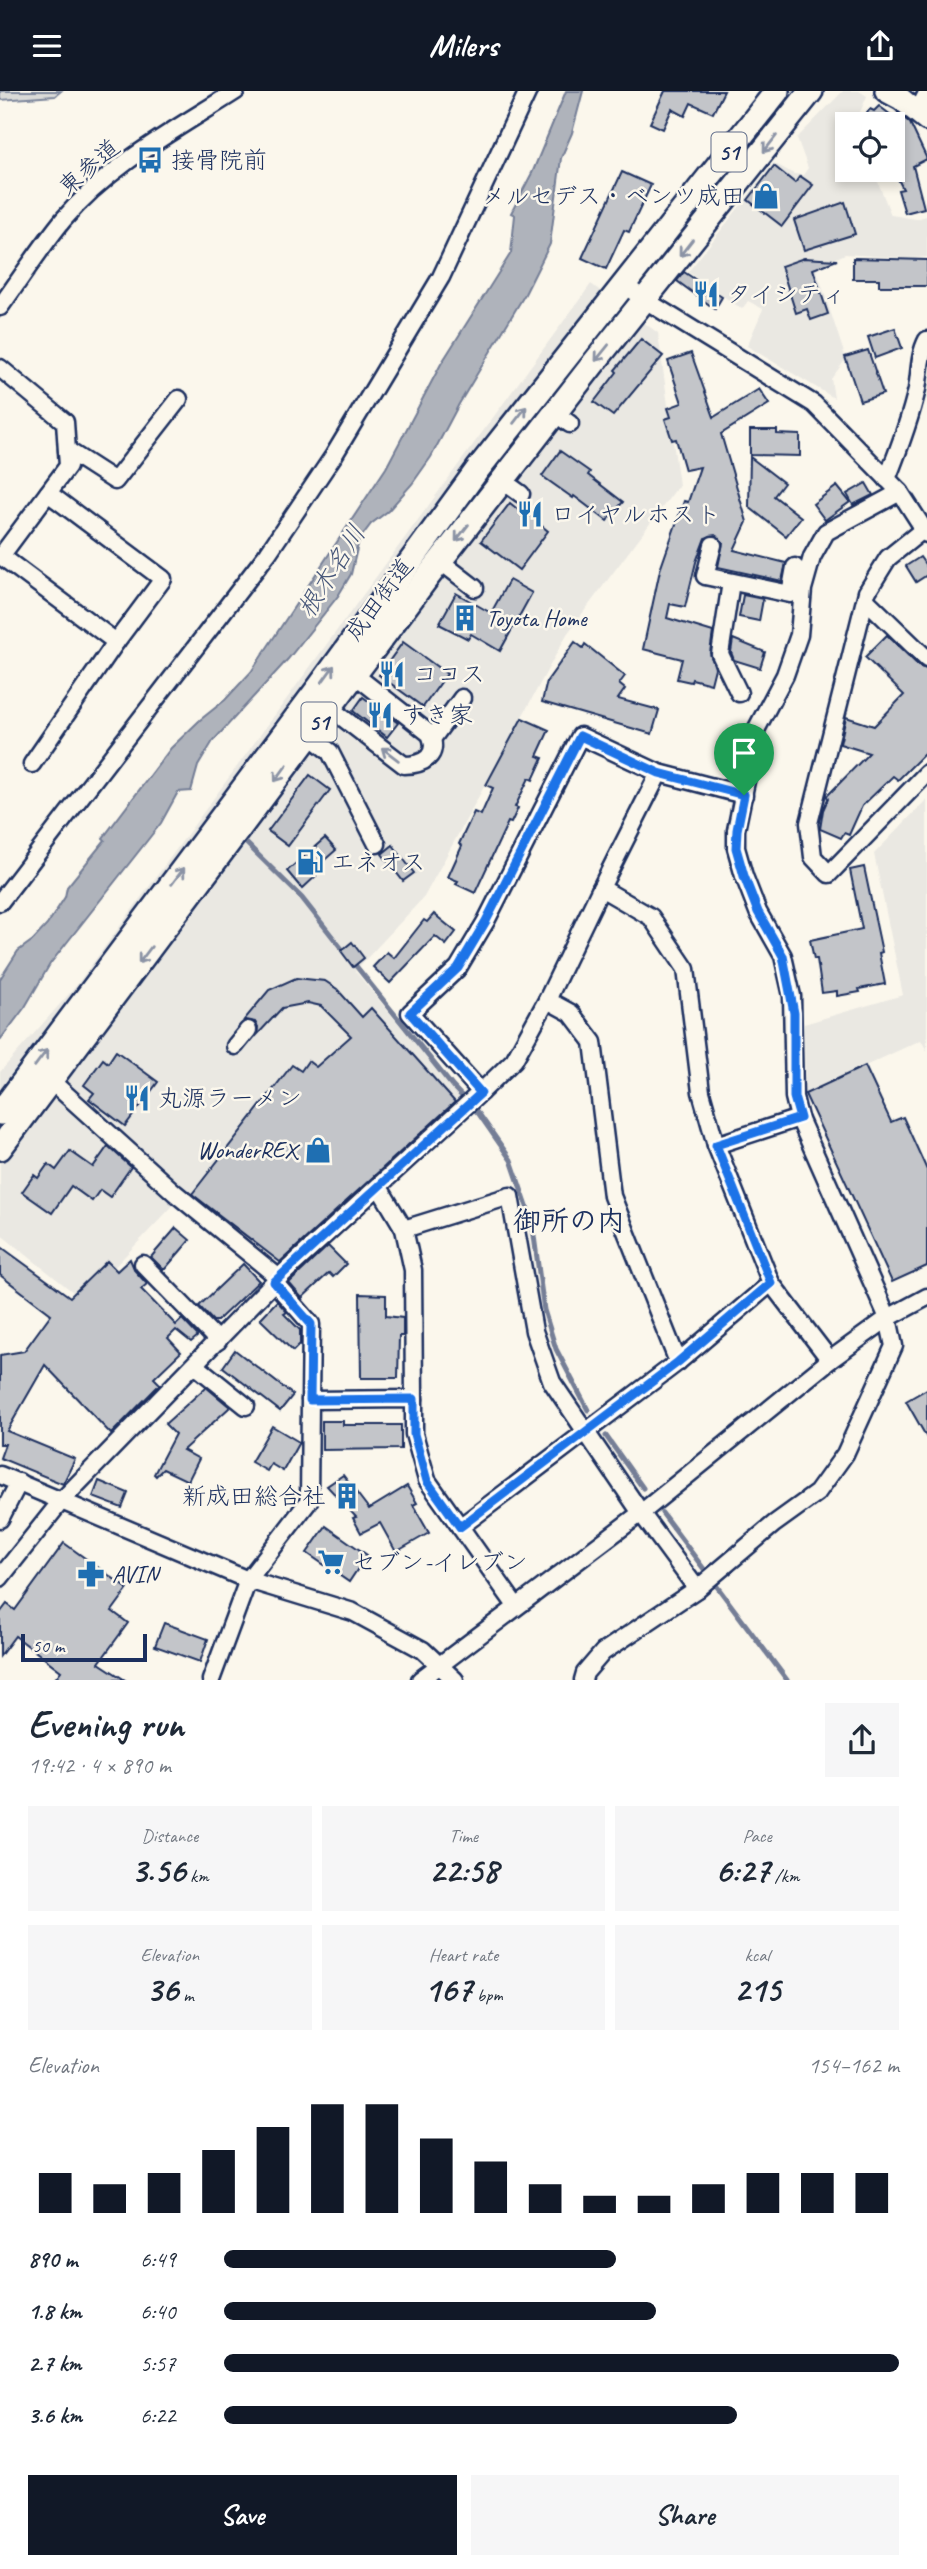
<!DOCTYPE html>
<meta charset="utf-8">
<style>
body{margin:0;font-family:Caveat,"Klee One",sans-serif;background:#f6f6f7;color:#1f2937;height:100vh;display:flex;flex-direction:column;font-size:26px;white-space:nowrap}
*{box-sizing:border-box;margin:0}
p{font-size:23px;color:#747a83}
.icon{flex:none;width:38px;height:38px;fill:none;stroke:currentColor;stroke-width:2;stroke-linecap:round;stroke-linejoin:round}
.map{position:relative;height:1589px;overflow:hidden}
.sheet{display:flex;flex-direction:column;background:#fff;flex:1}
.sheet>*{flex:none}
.fabs{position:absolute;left:835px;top:21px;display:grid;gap:14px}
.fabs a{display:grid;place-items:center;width:70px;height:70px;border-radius:0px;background:#fff;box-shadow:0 4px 10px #0003;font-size:35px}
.scale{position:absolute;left:21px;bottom:18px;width:126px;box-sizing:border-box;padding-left:7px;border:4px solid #1b2f5e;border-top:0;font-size:19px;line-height:24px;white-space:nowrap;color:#1b2f5e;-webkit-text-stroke:5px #fbf7ec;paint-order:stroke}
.pin{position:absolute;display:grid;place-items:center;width:60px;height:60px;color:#fff;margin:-72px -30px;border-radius:50% 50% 50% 0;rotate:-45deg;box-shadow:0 0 7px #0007}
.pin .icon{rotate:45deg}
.round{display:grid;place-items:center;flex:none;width:74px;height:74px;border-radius:0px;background:#f6f6f7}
.headline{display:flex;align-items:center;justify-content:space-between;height:119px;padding:0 28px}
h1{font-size:38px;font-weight:800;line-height:52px}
.metrics{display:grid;grid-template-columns:repeat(3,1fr);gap:10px;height:119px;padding:7px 28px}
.metrics div{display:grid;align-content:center;border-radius:0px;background:#f6f6f7;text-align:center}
.metrics b{font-size:35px;font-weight:800}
.metrics small{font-size:19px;font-weight:400}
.metrics p{font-size:19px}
.chart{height:196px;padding:14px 28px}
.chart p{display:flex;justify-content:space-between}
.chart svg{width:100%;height:126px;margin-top:7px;stroke:#111827;stroke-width:6}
.action{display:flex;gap:14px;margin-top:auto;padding:14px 28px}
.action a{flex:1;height:80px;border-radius:0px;background:#111827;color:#fff;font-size:28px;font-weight:800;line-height:80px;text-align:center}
.action a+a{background:#f6f6f7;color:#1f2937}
ul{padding:0 28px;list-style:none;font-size:23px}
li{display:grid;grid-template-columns:112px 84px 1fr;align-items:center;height:52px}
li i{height:18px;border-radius:9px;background:#111827}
header{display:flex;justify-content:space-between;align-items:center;height:91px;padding:0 28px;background:#111827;color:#fff;font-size:32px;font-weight:800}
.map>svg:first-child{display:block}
.built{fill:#eae8e2}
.green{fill:#dadad7;stroke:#7a849a;stroke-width:2}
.water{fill:#afb3bb;stroke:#747e96;stroke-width:2}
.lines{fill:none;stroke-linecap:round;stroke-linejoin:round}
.stream{stroke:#747e96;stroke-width:5}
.building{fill:#c3c5c9;stroke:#1b2f5e;stroke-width:2}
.minor-casing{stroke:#1b2f5e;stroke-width:21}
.major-casing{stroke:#1b2f5e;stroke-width:26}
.highway-casing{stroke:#1b2f5e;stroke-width:28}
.minor{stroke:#fbf7ec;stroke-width:16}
.major{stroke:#fbf7ec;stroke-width:21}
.highway{stroke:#fbf7ec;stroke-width:23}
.oneway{stroke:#8b93a5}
.route-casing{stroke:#fff;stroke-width:14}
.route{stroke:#1a73e8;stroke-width:9}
.labels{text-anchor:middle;stroke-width:5;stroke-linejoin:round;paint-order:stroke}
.shield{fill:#fbf7ec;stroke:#5e6b89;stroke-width:2}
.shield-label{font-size:23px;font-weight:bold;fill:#1b2f5e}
.poi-label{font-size:24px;fill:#1b2f5e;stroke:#fbf7ec;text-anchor:start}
.street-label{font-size:24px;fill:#1b2f5e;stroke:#fbf7ec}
.water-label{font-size:26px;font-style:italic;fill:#47577a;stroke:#fbf7ec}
.quarter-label{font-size:28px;font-weight:bold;fill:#1b2f5e;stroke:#fbf7ec}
</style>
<header><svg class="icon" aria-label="menu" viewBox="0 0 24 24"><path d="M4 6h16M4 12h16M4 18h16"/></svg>Milers<svg class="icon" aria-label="share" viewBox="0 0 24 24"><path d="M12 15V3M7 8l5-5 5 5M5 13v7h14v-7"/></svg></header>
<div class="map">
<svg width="927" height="1589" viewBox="0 0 927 1589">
<rect width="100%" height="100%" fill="#fbf7ec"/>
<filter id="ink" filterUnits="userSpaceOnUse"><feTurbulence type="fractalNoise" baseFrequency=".0143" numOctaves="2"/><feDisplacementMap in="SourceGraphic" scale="14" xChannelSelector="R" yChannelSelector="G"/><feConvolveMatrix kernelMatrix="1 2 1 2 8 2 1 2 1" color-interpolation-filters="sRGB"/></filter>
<g filter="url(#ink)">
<g class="built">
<path d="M843,0h16l8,5 -12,28h-8v46h24l5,7 15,38 25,4 11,-3v41l-22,1 -60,-4 -29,14 30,91 -15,20 3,19 -87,-52 16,-37 -15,-8 -6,8 -54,-37 86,-109 20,11 9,1 5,-7 -11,-30z"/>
<path d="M591,193l67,49 21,152 -112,149 -143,263 -69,74 109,132 -185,163 -93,-74 -103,108 -83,-66v-162l76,-86z"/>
<path d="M927,708v252l-6,-11 -116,54 -1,-70 99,-29 -29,-141z"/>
</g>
<path class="green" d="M0,0h61l-6,5 -55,4z"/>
<path class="water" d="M566,0h17l-11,42 -11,25 -11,86 -25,50 -66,110 -28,53 -19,27 -24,27 -17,13 -12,16 -8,34 -13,22 -50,63 -75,82 -15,25 -7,25 -13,1 -17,31 -111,141 -25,43 -25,33v-61l18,-28 15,-11 14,-15 18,-28 2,-10 38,-47 -2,-2 68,-90 29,-28 25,-20 26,-28 135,-204 55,-104 70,-111 4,-38 -4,-2 22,-42z"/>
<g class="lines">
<g class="stream">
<path d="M241,747l61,60 44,56"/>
<path d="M352,870l101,126 26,27 32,46 21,61 12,89 12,39 32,61"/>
<path d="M606,1345l37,52"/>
<path d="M662,1422l125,167"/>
</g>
</g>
<g class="building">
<path d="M665,0h59l-11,22 -22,-10 -6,13 -13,-7 -9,20 -13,-6z"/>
<path d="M879,15l16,12 3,-5 12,10 17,36 -14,7 11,42 -19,5 -7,-23 5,-1 -11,-22v-43h-33l11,-15 4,2z"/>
<path d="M774,75l21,17 5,-7 13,9 -31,41 -34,-26z"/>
<path d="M622,81l29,13 -22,47 -5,-2 -18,39 -24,-11z"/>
<path d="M845,111l10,32 -51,16 -10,-30z"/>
<path d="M804,167l33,2 -24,9 15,45 -17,6 -4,-11 -11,4 -15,-47z"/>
<path d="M853,167l74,2v26h-48v-7h-26z"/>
<path d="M684,181l38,25 -7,12 -38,-28z"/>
<path d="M895,237l7,20 -27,10 -7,-21z"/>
<path d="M641,248l22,17 -50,60 -19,-14 23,-30 -2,-2z"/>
<path d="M868,259l15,44 -23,7 -15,-44z"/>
<path d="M691,262l23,64 45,-28 10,15 -48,30 26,88 -13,28 52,13 -4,18 -64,-14 5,-25 -8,-7 -10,3 -9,24 -11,45 -15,-3 -3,14 46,14 -3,21 5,15 -4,16 -19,-5 -1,3 -14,-3 5,-20 -39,-10 17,-79 24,-69 4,1 12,-35 -15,3 -9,-31 -4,1 -7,-21 6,-2 -3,-9 14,-5 -14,-42z"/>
<path d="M750,339h27v4l23,1v21l-50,-1z"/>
<path d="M560,360l30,21 -2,3 35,27 -16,19 -33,-25 -1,2 -31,-22z"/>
<path d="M750,366l34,26 -10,13 27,21 -15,19 -37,-29z"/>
<path d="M866,392l7,12 -20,10 -6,-11z"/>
<path d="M837,395l13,16 -25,18 -12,-16z"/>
<path d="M510,412l11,9 4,-6 15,11 -3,5 11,9 -29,39 -38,-29z"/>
<path d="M920,466l7,10v8l-11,7 -10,-16z"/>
<path d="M509,489l23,13 -32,58 -29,-17 -3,5 -29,-15 17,-31 35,20z"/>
<path d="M743,504l20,4 -4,22 -20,-4z"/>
<path d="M887,544l33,32 7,2v82l-29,29 -5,-4 -31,30 -13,29 -5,-2 -3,5 -21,-9 3,-19 5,-11 -1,-3 42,-43 -29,-9 6,-27 28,9 30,-31 -39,-38z"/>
<path d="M733,548l32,13 -5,16 -26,-8 -3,-8z"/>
<path d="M403,551l44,32 -24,33 -44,-32z"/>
<path d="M575,551l8,6 2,-4 40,32 -6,8 6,5 -7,10 41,11 -7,24 -110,-32 5,-21z"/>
<path d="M363,606l35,26 -11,14 -34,-26z"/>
<path d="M522,627l27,12 -12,26 6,2 -10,22 -4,-2 -14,29 3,1 -7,15 -3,-1 -33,71 -19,-9 2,-3 -10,-4 14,-31 -3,-2 15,-32 7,3 12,-27 -7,-3z"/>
<path d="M310,684l20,15 -42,56 -20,-15z"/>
<path d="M325,747l11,12 -24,21 4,5 -14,13 -15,-18z"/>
<path d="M393,754l21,28 -11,8 -21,-27z"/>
<path d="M864,776l18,85 -3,1 6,31 -26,5 1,3 -23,4v-5l-15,2 -5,-34h-3l-4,-19 52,-11 -12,-59z"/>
<path d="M434,823l22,18 -10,13 -11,-9 -45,47 -17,-16 14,-15 7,6 30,-38 3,2z"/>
<path d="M352,851l12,16 -11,9 -12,-16z"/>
<path d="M296,887l29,3 12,8 25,28 9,-9 84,94 -175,160 -88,-68 100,-129 9,6 7,-10 8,6 35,-31 -30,-30 -13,-3 -26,5 -25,27 1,-8 -3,-5 -11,-2 25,-30z"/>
<path d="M116,960l42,31 -33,44 -36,-27 5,-6 -10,-8 19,-26 5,4z"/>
<path d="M865,975l26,56 12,-5 24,53v96l-35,16 -87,-188z"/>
<path d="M108,1055l23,21 -21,30 -10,-7 -8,11 -21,-15 -19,27 -30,-21 12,-17 4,3 10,-14 8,6 14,-19 23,16z"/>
<path d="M176,1137l14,12 -25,29h-2l-12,-12z"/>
<path d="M0,1155l70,51 37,-36 10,10 13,-12 5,12 12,13 -6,5 35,36 6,-6 16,17 -7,6 -15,-12 -8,8 13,14 -27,26 6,6 -49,50 -66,-69 -38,66 68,28 -12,25 -63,-26 5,-14h-5v-89l24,-4 27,-37 -51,-39z"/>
<path d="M328,1155l18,18 -13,13 -4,-4 -27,25 -13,-15z"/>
<path d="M243,1173l16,17 -42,40h-4l-14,-15z"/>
<path d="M360,1203l26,1v21l17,2v18h-4l-1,42h-37z"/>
<path d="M277,1210l10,11 -3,2 16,16v14l-7,7 -33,-32z"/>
<path d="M235,1259l58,45 -13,16 -57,-44z"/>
<path d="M206,1296l24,20 -47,43 16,9 -11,22 -25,-12 -7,7 -2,-2 21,-40 -10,-10z"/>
<path d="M927,1298v49l-21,-37z"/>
<path d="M322,1330h21v4h58v24l-79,1z"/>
<path d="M272,1335l27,16 -16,29 -12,-7 -4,7 -16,-9z"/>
<path d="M343,1384l26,34 38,-23 10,17 -4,2 16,28 -33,19 -16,-29 -19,10 -8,-15 3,-1 -29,-31z"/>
<path d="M99,1390l29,12 -6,15 -29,-11z"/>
<path d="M326,1435l41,29 -18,27 -42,-29z"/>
<path d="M64,1452l64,46 -16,22 16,12 -29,40 26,17h-71l7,-9 -46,-35 -15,20v-43l7,-9 8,6z"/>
<path d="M164,1532l44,16 -8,23 -45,-16z"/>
</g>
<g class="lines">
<g class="minor-casing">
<g id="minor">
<path d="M918,20l9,-18"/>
<path d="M623,193l22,16 169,104 86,88 27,42"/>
<path d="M0,216c21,-29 41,-60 63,-87 47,-56 114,-91 173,-129"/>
<path d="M0,277l65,54 3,44 -67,90 115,86 -84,122"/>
<path d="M555,322l15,11"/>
<path d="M67,359l48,31 64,-82"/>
<path d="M887,388c12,-30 23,-59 30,-90 3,-16 2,-34 10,-49"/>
<path d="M503,390l18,13"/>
<path d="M48,402l115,86 -47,63"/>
<path d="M924,438l-36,29 -21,34 -58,231 4,34 16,17 98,-101"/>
<path d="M713,454l-8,31 85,18 5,-27"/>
<path d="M440,470l35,27"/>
<path d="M731,491l-11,72 19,39"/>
<path d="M866,509l61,59"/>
<path d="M330,617l74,57c19,0 36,-9 26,-31l-75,-59"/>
<path d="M309,644l21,17 47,92"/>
<path d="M432,648l30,-41"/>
<path d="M744,704l-85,-22 -58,115 50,29 35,52 15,123 15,53 55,138 59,77"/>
<path d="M0,811l268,-349 66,-98 107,-178 87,-186"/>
<path d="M547,909l24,13 22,29 19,154 66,166"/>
<path d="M235,955l13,-16"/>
<path d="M50,989l125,113 104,85"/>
<path d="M481,1001l-71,-79 48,-45 28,-47 94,-185 79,37"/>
<path d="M716,1054l83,-27"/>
<path d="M379,1096l25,42 9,41 1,129"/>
<path d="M404,1138l106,-33 24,135 18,51 89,131 56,76 -94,63 -18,21 -2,7"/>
<path d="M143,1173l75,77"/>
<path d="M195,1274l51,41"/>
<path d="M0,1384l248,105 105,32 70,38 32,30"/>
<path d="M0,1428l19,-37"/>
<path d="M460,1436l218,-165 93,-79"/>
<path d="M0,1487l62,-78 212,-218"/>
<path d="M697,1498l77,-65 43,-31 28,-39 49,-108 -6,-28 -89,-200 -5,-21 -2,-101 -9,-40 -25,-44 -14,-36 -8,-28v-18l21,-102 28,-53 14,-40 4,-46 9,-32 14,-25 74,-40"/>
<path d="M516,1515l-89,-126 -13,-46v-35l-104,1 1,-76 -37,-42 207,-190 33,-32 33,-60 54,-112"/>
<path d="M211,1589l37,-100 61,-79 1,-101"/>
<path d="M420,1589l221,-167 189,-153 58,-42 39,-21"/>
</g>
</g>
<g class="major-casing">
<path id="major" d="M886,0l15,8 26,21"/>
</g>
<g class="highway-casing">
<g id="highway">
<path d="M0,1022l320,-427 158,-217 299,-378"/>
<path d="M0,1057l426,-569 167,-215 218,-273"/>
</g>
</g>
<use href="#minor" class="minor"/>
<use href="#major" class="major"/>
<use href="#highway" class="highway"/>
</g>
<defs><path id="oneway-shaft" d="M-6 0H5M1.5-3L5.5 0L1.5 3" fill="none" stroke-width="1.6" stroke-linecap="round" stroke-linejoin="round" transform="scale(1.75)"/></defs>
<g class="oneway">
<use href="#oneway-shaft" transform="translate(770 53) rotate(128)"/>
<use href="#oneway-shaft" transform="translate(686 157) rotate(128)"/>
<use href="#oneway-shaft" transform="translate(602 262) rotate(129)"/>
<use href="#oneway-shaft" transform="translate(520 324) rotate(-52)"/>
<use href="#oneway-shaft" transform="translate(462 442) rotate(128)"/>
<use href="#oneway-shaft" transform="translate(328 583) rotate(-54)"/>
<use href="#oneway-shaft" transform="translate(390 663) rotate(-143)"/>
<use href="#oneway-shaft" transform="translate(281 682) rotate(126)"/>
<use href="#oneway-shaft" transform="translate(178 785) rotate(-53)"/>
<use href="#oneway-shaft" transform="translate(145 864) rotate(127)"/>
<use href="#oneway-shaft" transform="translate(41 967) rotate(-53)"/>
</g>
</g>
<g class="lines" filter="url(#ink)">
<g class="route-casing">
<path id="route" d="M580,645l79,37 85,22 -7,35 -1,18 8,28 14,36 25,44 11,57v84l6,21 -84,27 55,138 -93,79 -218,165 -33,-46 -13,-47v-35l-104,1 1,-76 -37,-42 207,-189 -71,-80 48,-45 28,-47z"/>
</g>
<use href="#route" class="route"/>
</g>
<defs>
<g id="bus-bare" transform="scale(2.1)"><path d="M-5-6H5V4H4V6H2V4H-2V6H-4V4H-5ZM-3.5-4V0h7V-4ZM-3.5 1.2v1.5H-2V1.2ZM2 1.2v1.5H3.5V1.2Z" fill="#1f6fb2" stroke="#fbf7ec" stroke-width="2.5" paint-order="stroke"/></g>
<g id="shop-bare" transform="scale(2.1)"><path d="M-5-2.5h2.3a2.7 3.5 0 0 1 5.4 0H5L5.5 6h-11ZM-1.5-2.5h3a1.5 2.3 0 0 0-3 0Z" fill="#1f6fb2" stroke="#fbf7ec" stroke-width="2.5" paint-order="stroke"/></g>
<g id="restaurant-bare" transform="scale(2.1)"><path d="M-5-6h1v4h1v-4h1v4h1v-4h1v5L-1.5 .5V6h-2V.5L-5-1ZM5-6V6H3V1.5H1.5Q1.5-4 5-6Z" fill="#1f6fb2" stroke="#fbf7ec" stroke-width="2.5" paint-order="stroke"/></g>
<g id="building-bare" transform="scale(2.1)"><path d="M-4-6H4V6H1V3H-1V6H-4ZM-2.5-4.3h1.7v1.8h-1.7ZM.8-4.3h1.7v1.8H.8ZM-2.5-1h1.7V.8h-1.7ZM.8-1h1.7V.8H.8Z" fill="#1f6fb2" stroke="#fbf7ec" stroke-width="2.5" paint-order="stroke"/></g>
<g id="fuel-bare" transform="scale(2.1)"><path d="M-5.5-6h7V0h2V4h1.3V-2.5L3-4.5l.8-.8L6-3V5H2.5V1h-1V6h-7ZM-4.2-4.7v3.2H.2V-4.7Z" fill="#1f6fb2" stroke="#fbf7ec" stroke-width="2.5" paint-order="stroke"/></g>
<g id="supermarket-bare" transform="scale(2.1)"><path d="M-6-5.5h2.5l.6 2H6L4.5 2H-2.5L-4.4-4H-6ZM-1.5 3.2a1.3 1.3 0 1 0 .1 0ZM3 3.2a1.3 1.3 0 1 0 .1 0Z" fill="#1f6fb2" stroke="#fbf7ec" stroke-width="2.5" paint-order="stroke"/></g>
<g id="pharmacy-bare" transform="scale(2.1)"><path d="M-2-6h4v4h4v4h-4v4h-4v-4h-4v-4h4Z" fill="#1f6fb2" stroke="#fbf7ec" stroke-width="2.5" paint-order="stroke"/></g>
</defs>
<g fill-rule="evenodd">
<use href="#bus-bare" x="150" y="69"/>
<use href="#shop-bare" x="766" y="105"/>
<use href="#restaurant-bare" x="706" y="203"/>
<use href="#restaurant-bare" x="530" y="423"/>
<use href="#building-bare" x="465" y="527"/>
<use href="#restaurant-bare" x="392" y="583"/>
<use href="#restaurant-bare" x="380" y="624"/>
<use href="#fuel-bare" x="310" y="771"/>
<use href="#restaurant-bare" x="137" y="1007"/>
<use href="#shop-bare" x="318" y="1059"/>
<use href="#building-bare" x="347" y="1405"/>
<use href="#supermarket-bare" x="331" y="1471"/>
<use href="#pharmacy-bare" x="91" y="1483"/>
</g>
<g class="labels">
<g class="shield">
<rect x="711.5" y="41.5" width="35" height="39" rx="5"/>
<rect x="301.5" y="611.5" width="35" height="39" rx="5"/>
</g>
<g class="shield-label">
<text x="729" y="69">51</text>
<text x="319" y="639">51</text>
</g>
<g class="poi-label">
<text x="171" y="77">接骨院前</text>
<text x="745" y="113" text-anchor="end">メルセデス・ベンツ成田</text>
<text x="727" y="211">タイシティ</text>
<text x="551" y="431">ロイヤルホスト</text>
<text x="486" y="535">Toyota Home</text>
<text x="413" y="591">ココス</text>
<text x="401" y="632">すき家</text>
<text x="331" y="779">エネオス</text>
<text x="158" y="1015">丸源ラーメン</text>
<text x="297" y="1067" text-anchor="end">WonderREX</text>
<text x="326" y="1413" text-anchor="end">新成田総合社</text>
<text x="352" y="1479">セブン-イレブン</text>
<text x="112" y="1491">AVIN</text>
</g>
<g class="street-label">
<text transform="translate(89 76) rotate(-41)" y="8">東参道</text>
<text transform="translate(379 508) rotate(-53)" y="8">成田街道</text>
</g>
<g class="water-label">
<text transform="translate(331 480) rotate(-58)" y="9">根木名川</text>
</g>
<g class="quarter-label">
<text x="569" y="1139">御所の内</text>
</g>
</g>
</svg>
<div class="fabs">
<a><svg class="icon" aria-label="locate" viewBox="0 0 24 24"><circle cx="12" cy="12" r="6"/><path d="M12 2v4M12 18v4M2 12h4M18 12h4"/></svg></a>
</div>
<div class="scale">50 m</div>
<div class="pin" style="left:744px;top:704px;background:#1e9e55"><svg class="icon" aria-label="arrive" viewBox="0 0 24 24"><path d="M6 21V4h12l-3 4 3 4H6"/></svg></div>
</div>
<section class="sheet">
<div class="headline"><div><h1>Evening run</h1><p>19:42 · 4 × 890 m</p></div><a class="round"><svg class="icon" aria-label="share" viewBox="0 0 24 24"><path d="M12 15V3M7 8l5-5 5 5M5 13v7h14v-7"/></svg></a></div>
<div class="metrics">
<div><p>Distance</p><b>3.56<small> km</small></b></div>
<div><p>Time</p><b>22:58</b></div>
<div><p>Pace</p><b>6:27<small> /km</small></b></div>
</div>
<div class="metrics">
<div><p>Elevation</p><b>36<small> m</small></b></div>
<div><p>Heart rate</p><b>167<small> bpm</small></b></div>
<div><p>kcal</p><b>215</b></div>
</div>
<div class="chart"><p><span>Elevation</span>154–162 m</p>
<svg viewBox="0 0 160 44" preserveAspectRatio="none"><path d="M5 44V30M15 44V34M25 44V30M35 44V22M45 44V14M55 44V6M65 44V6M75 44V18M85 44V26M95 44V34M105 44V38M115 44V38M125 44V34M135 44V30M145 44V30M155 44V30"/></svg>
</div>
<ul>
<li><b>890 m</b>6:49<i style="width:58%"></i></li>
<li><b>1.8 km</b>6:40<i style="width:64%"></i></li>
<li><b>2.7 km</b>5:57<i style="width:100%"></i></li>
<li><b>3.6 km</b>6:22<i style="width:76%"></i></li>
</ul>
<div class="action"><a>Save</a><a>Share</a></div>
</section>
